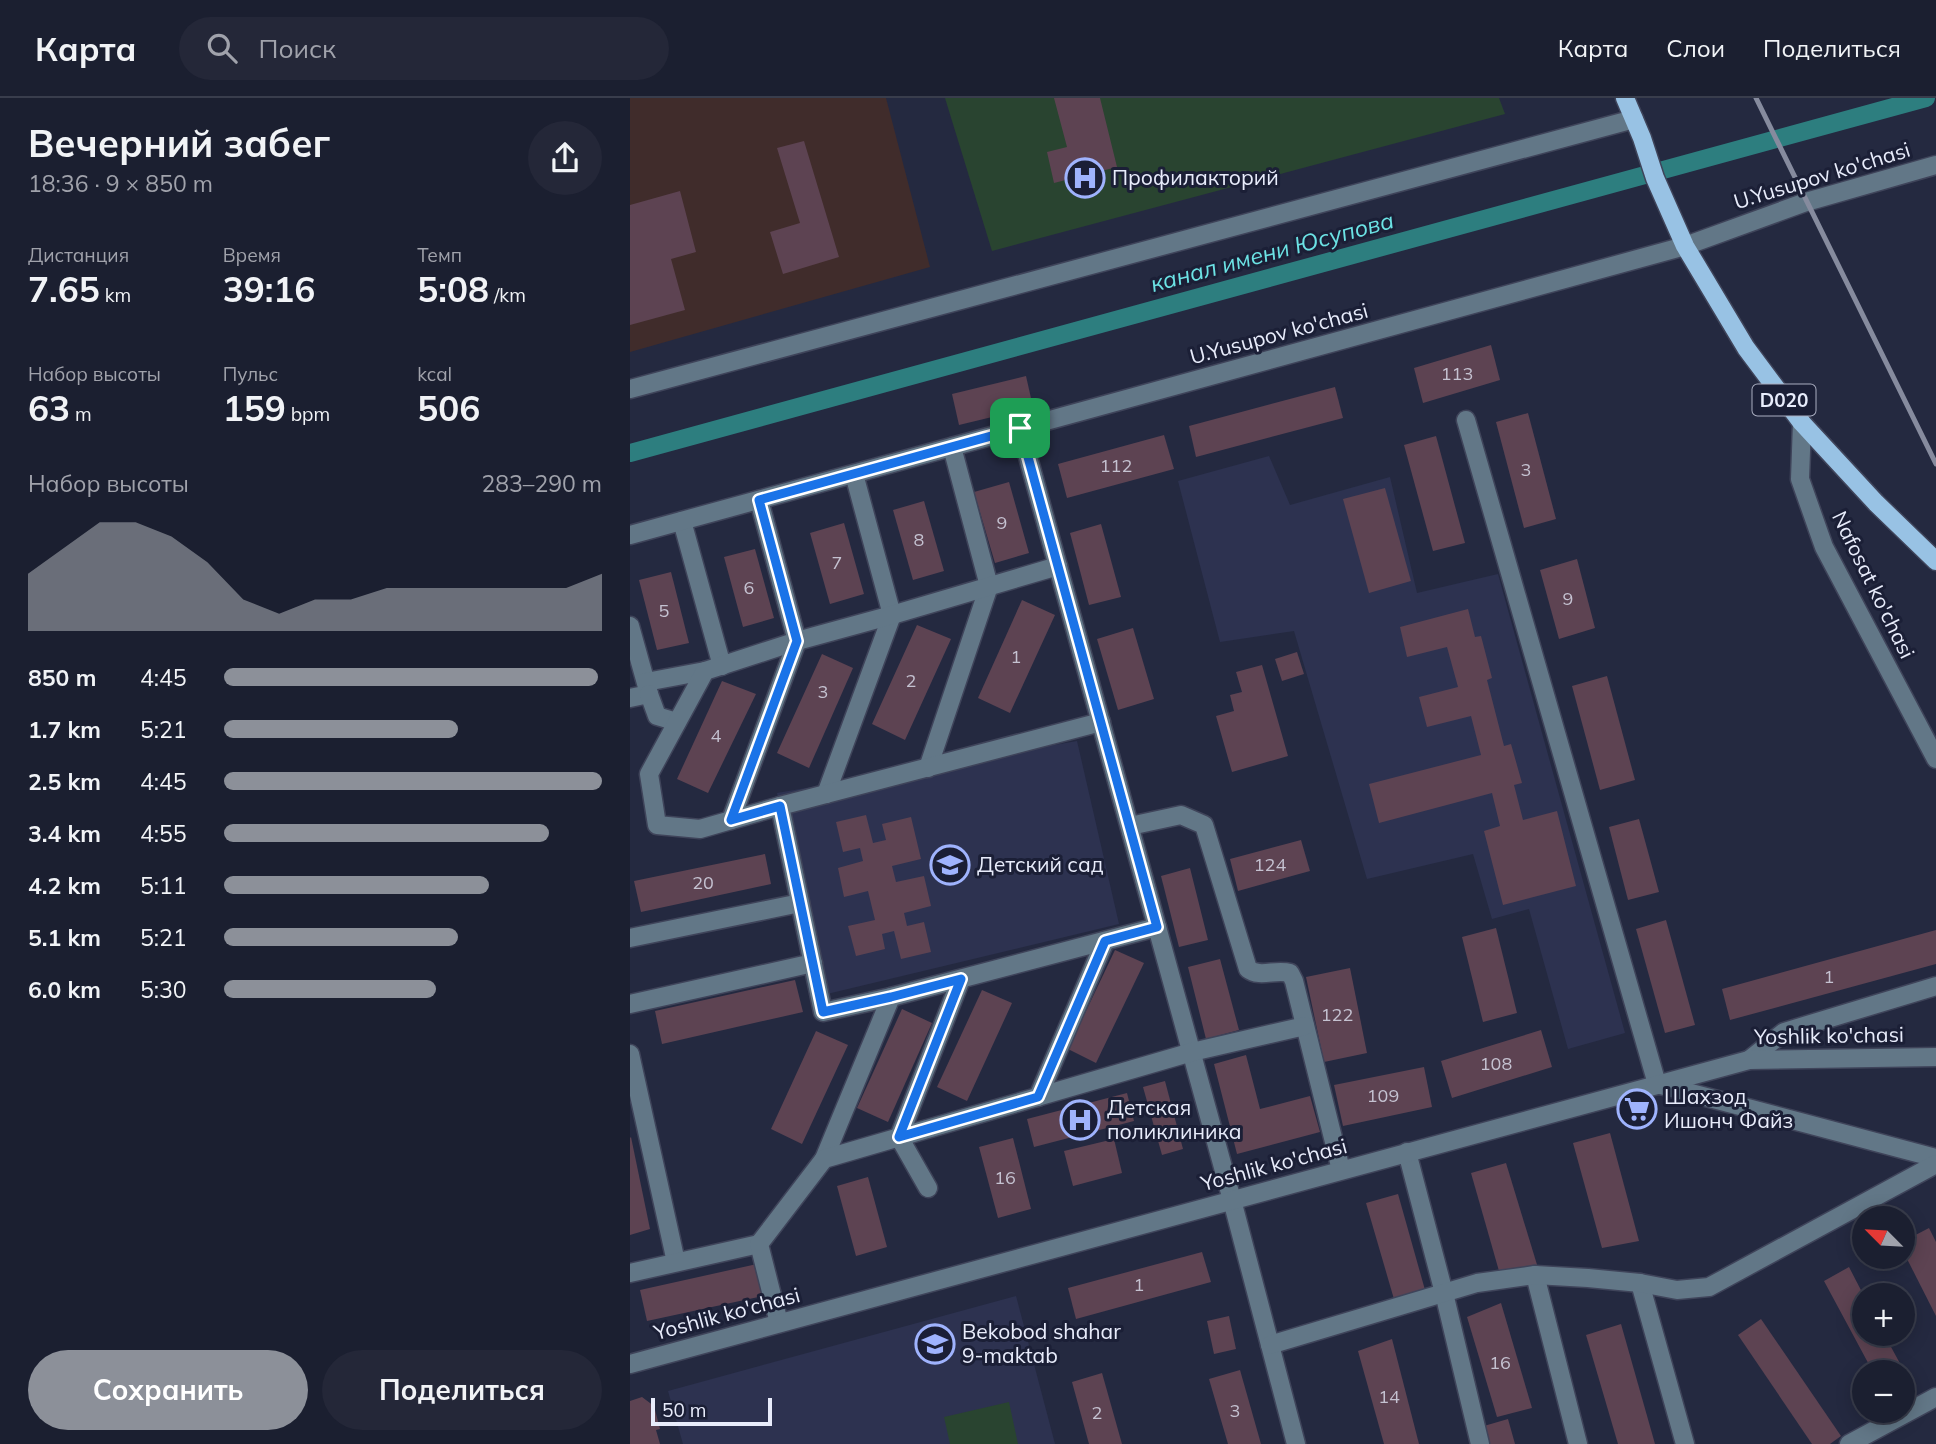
<!DOCTYPE html>
<html lang="ru">
<meta charset="utf-8">
<style>
body{margin:0;font-family:Mulish,sans-serif;background:#242738;color:#f1f3f6;height:100vh;display:flex;flex-direction:column;font-size:26px;white-space:nowrap}
*{box-sizing:border-box;margin:0}
p{font-size:23px;color:#a0a2ab}
.icon{flex:none;width:38px;height:38px;fill:none;stroke:currentColor;stroke-width:2;stroke-linecap:round;stroke-linejoin:round}
.map{position:relative;flex:1;overflow:hidden}
.drawer{display:flex;flex-direction:column;background:#1b1f30;width:630px}
.drawer>*{flex:none}
.needle{width:46px;rotate:294deg}
.fabs{position:absolute;left:1222px;top:1108px;display:grid;gap:14px}
.fabs a{display:grid;place-items:center;width:63px;height:63px;border-radius:50%;background:#1b1f30;box-shadow:0 4px 18px #0003,0 0 0 2px #393d4c;font-size:35px}
.scale{position:absolute;left:21px;bottom:18px;width:121px;box-sizing:border-box;padding-left:7px;border:4px solid #e8ecfb;border-top:0;font-size:19px;line-height:24px;white-space:nowrap;color:#e8ecfb;-webkit-text-stroke:5px #1b1f36;paint-order:stroke}
.pin{position:absolute;display:grid;place-items:center;width:60px;height:60px;color:#fff;margin:-30px;border-radius:14px;box-shadow:0 4px 10px #0006}
.round{display:grid;place-items:center;flex:none;width:74px;height:74px;border-radius:37px;background:#242738}
.head{display:flex;align-items:center;justify-content:space-between;height:119px;padding:0 28px}
h1{font-size:38px;font-weight:700;line-height:52px}
.figures{display:grid;grid-template-columns:repeat(3,1fr);gap:10px;height:119px;padding:7px 28px}
.figures div{display:grid;align-content:center}
.figures b{font-size:35px;font-weight:700}
.figures small{font-size:19px;font-weight:400}
.figures p{font-size:19px}
.chart{height:196px;padding:14px 28px}
.chart p{display:flex;justify-content:space-between}
.chart svg{width:100%;height:126px;margin-top:7px;fill:#8c9099;opacity:.7}
.cta{display:flex;gap:14px;margin-top:auto;padding:14px 28px}
.cta a{flex:1;height:80px;border-radius:42px;background:#8c9099;color:#fff;font-size:28px;font-weight:700;line-height:80px;text-align:center}
.cta a+a{background:#242738;color:#f1f3f6}
ul{padding:0 28px;list-style:none;font-size:23px}
li{display:grid;grid-template-columns:112px 84px 1fr;align-items:center;height:52px}
li i{height:18px;border-radius:9px;background:#8c9099}
header{display:flex;align-items:center;gap:42px;box-sizing:border-box;height:98px;padding:0 35px;background:#1b1f30;border-bottom:2px solid #393d4c}
header strong{font-size:33px}
nav{display:flex;gap:38px;margin-inline-start:auto;font-size:24px}
.search{width:490px;height:63px;background:#242738;display:flex;align-items:center;gap:18px;box-sizing:border-box;padding:0 24px;border-radius:38px;color:#a0a2ab;font-size:26px}
main{display:flex;flex:1;min-height:0}
.map>svg:first-child{display:block}
.industrial{fill:#402c2b}
.built{fill:#2d3250}
.green{fill:#294430}
.lines{fill:none;stroke-linecap:round;stroke-linejoin:round}
.canal{stroke:#2d7e7f;stroke-width:18}
.building{fill:#5d4352}
.minor-casing{stroke:#3f445a;stroke-width:21}
.major-casing{stroke:#3f445a;stroke-width:21}
.minor{stroke:#627787;stroke-width:18}
.major{stroke:#98c2e4;stroke-width:18}
.rail{stroke:#868b9e;stroke-width:5}
.route-casing{stroke:#fff;stroke-width:14}
.route{stroke:#1a73e8;stroke-width:9}
.labels{text-anchor:middle;stroke-width:6;stroke-linejoin:round;paint-order:stroke}
.number-label{font-size:18px;fill:#c5c2d1}
.shield{fill:#1b1f36;stroke:#aaaec0;stroke-width:2}
.shield-label{font-size:19px;font-weight:bold;fill:#e8ecfb}
.street-label{font-size:21px;fill:#e8ecfb;stroke:#1b1f36}
.poi-label{font-size:21px;fill:#e8ecfb;stroke:#1b1f36;text-anchor:start}
.water-label{font-size:23px;font-style:italic;fill:#6ce3e5;stroke:#1b1f36}
</style>
<header>
<strong>Карта</strong>
<div class="search"><svg class="icon" aria-label="search" viewBox="0 0 24 24"><circle cx="10" cy="10" r="6"/><path d="M15 15l6 6"/></svg>Поиск</div>
<nav><a>Карта</a><a>Слои</a><a>Поделиться</a></nav>
</header>
<main>
<section class="drawer">
<div class="head"><div><h1>Вечерний забег</h1><p>18:36 · 9 × 850 m</p></div><a class="round"><svg class="icon" aria-label="share" viewBox="0 0 24 24"><path d="M12 15V3M7 8l5-5 5 5M5 13v7h14v-7"/></svg></a></div>
<div class="figures">
<div><p>Дистанция</p><b>7.65<small> km</small></b></div>
<div><p>Время</p><b>39:16</b></div>
<div><p>Темп</p><b>5:08<small> /km</small></b></div>
</div>
<div class="figures">
<div><p>Набор высоты</p><b>63<small> m</small></b></div>
<div><p>Пульс</p><b>159<small> bpm</small></b></div>
<div><p>kcal</p><b>506</b></div>
</div>
<div class="chart"><p><span>Набор высоты</span>283–290 m</p>
<svg viewBox="0 0 160 44" preserveAspectRatio="none"><path d="M0 44V24L10 15L20 6L30 6L40 11L50 20L60 33L70 38L80 33L90 33L100 29L110 29L120 29L130 29L140 29L150 29L160 24V44z"/></svg>
</div>
<ul>
<li><b>850 m</b>4:45<i style="width:99%"></i></li>
<li><b>1.7 km</b>5:21<i style="width:62%"></i></li>
<li><b>2.5 km</b>4:45<i style="width:100%"></i></li>
<li><b>3.4 km</b>4:55<i style="width:86%"></i></li>
<li><b>4.2 km</b>5:11<i style="width:70%"></i></li>
<li><b>5.1 km</b>5:21<i style="width:62%"></i></li>
<li><b>6.0 km</b>5:30<i style="width:56%"></i></li>
</ul>
<div class="cta"><a>Сохранить</a><a>Поделиться</a></div>
</section>
<div class="map">
<svg width="1306" height="1346" viewBox="0 0 1306 1346">
<rect width="100%" height="100%" fill="#242940"/>
<path class="industrial" d="M0,0h256l44,169 -300,85z"/>
<g class="built">
<path d="M639,358l21,49 100,-28 27,116 81,-19 127,459 -57,16 -39,-140 -37,10 -19,-65 -106,25 -73,-248 -74,11 -42,-161z"/>
<path d="M447,643l42,183 -292,70 -50,-201z"/>
<path d="M386,1198l39,148h-372l-15,-53z"/>
</g>
<g class="green">
<path d="M315,0h554l6,16 -513,137z"/>
<path d="M379,1304l9,42h-68l-6,-27z"/>
</g>
<g class="lines">
<path class="canal" d="M0,355l1296,-355"/>
</g>
<g class="building">
<path d="M424,0h46l17,69 -63,16 -7,-31 20,-5z"/>
<path d="M174,43l35,116 -56,17 -13,-42 30,-9 -23,-75z"/>
<path d="M50,93l16,61 -25,7 14,51 -55,15v-120z"/>
<path d="M861,247l9,35 -77,23 -9,-35z"/>
<path d="M396,278l7,31 -74,18 -7,-31z"/>
<path d="M705,289l8,31 -147,39 -7,-31z"/>
<path d="M898,315l28,106 -32,9 -28,-106z"/>
<path d="M534,337l10,34 -107,29 -9,-34z"/>
<path d="M806,338l29,107 -32,8 -29,-106z"/>
<path d="M379,384l20,71 -34,10 -21,-71z"/>
<path d="M755,390l26,93 -42,12 -26,-94z"/>
<path d="M294,403l20,70 -31,9 -20,-70z"/>
<path d="M214,425l20,71 -34,10 -20,-71z"/>
<path d="M471,426l20,73 -32,8 -19,-72z"/>
<path d="M125,451l19,69 -31,9 -19,-70z"/>
<path d="M947,461l18,69 -36,11 -19,-69z"/>
<path d="M41,474l18,71 -32,7 -18,-70z"/>
<path d="M392,502l33,15 -45,98 -32,-15z"/>
<path d="M838,511l7,28 6,-1 11,42 -5,2 17,66 7,-2 11,39 -8,2 9,35 34,-9 19,75 -73,19 -19,-74 16,-5 -8,-33 -113,30 -10,-39 112,-29 -10,-39 -44,11 -8,-30 39,-10 -11,-40 -40,10 -7,-30z"/>
<path d="M287,527l34,14 -46,101 -33,-16z"/>
<path d="M503,530l21,71 -36,11 -21,-71z"/>
<path d="M667,554l7,22 -22,7 -7,-22z"/>
<path d="M192,556l31,14 -44,100 -32,-15z"/>
<path d="M632,567l26,91 -56,16 -16,-56 18,-5 -4,-16 12,-3 -6,-20z"/>
<path d="M977,578l28,104 -35,10 -28,-104z"/>
<path d="M92,583l34,13 -48,99 -31,-14z"/>
<path d="M236,717l7,28 13,-3 -4,-16 29,-7 10,42 -29,7 4,16 28,-6 7,30 -27,7 3,13 17,-4 7,30 -30,7 -7,-28 -12,3 3,15 -29,7 -8,-30 27,-6 -7,-29 -24,6 -6,-29 25,-7 -3,-13 -17,4 -7,-30z"/>
<path d="M1009,721l20,73 -31,8 -19,-73z"/>
<path d="M671,742l9,31 -72,20 -8,-32z"/>
<path d="M135,756l6,30 -130,28 -7,-31z"/>
<path d="M560,770l18,72 -29,7 -18,-71z"/>
<path d="M1036,822l29,105 -30,8 -29,-104z"/>
<path d="M866,830l21,85 -34,9 -21,-85z"/>
<path d="M1306,832v34l-206,56 -8,-31z"/>
<path d="M485,852l29,13 -48,100 -28,-14z"/>
<path d="M590,861l19,71 -33,9 -18,-72z"/>
<path d="M720,870l17,85 -43,9 -18,-85z"/>
<path d="M165,882l8,32 -141,32 -7,-33z"/>
<path d="M352,892l30,13 -45,98 -30,-14z"/>
<path d="M272,911l30,14 -44,99 -31,-14z"/>
<path d="M911,932l11,37 -100,31 -11,-37z"/>
<path d="M186,933l32,14 -46,99 -31,-15z"/>
<path d="M616,957l14,54 50,-13 10,36 -83,22 -23,-90z"/>
<path d="M794,969l8,40 -89,19 -9,-41z"/>
<path d="M535,983l18,68 -21,6 -19,-68z"/>
<path d="M497,995l7,28 -100,26 -7,-28z"/>
<path d="M980,1035l29,108 -37,7 -29,-105z"/>
<path d="M1,1039l19,92 -20,6v-97z"/>
<path d="M383,1040l18,71 -33,9 -19,-71z"/>
<path d="M484,1041l8,34 -49,13 -9,-35z"/>
<path d="M876,1065l32,105 -37,10 -30,-105z"/>
<path d="M238,1079l19,70 -31,9 -19,-70z"/>
<path d="M768,1096l29,103 -31,9 -30,-103z"/>
<path d="M1299,1130l7,14v74l-34,-67v-7z"/>
<path d="M572,1154l9,30 -135,37 -8,-31z"/>
<path d="M127,1166l6,32 -116,25 -7,-31z"/>
<path d="M1219,1169l15,29v38h20l32,59 -14,7v-28h-29l-49,-91z"/>
<path d="M871,1205l31,105 -35,9 -30,-100z"/>
<path d="M599,1218l7,33 -22,5 -7,-33z"/>
<path d="M1131,1221l80,117 -11,8h-18l-74,-109z"/>
<path d="M991,1226l34,120h-37l-32,-109z"/>
<path d="M762,1241l27,105h-35l-26,-93z"/>
<path d="M610,1272l21,74h-33l-19,-65z"/>
<path d="M472,1275l20,71h-33l-17,-62z"/>
<path d="M12,1299l12,9 6,23 -4,1 4,14h-30v-43z"/>
<path d="M878,1321l7,25h-34l-4,-16z"/>
</g>
<g class="lines">
<g class="minor-casing">
<g id="minor">
<path d="M0,291l1004,-270"/>
<path d="M836,322l191,664 279,74"/>
<path d="M1172,325l-2,56 24,68 112,212"/>
<path d="M390,330l212,772 64,244"/>
<path d="M52,423l40,145"/>
<path d="M0,437l1055,-289 121,-44 130,-37"/>
<path d="M0,528l19,68 -19,4"/>
<path d="M16,584l59,-11"/>
<path d="M19,596l8,22 20,6"/>
<path d="M298,670l61,-182 -37,-139"/>
<path d="M196,696l66,-179 -38,-141"/>
<path d="M150,708l-80,23 -43,-4 -8,-51 56,-103 92,-30 95,-26 166,-49"/>
<path d="M101,722l66,-179 -38,-141"/>
<path d="M500,728l51,-11 23,10 44,144c12,9 27,0 42,4l4,8 47,189"/>
<path d="M0,840l170,-35"/>
<path d="M261,899l-68,15 -43,-206 321,-84"/>
<path d="M0,906l183,-41"/>
<path d="M0,956l46,208"/>
<path d="M1119,962l35,-28 152,-46"/>
<path d="M408,999l67,-156"/>
<path d="M777,1054l37,141 36,151"/>
<path d="M194,1061l67,-162 266,-70"/>
<path d="M298,1090l-29,-51 62,-158"/>
<path d="M0,1175l129,-29"/>
<path d="M905,1177l43,169"/>
<path d="M1010,1185l45,161"/>
<path d="M149,1225l-20,-79 65,-85 368,-107 113,-26"/>
<path d="M640,1247l207,-62 58,-8 53,3 52,5 37,7 32,-3 227,-123"/>
<path d="M0,1266l1119,-304 187,-3"/>
<path d="M1219,1346l87,-47"/>
</g>
</g>
<g class="major-casing">
<path id="major" d="M995,0l17,40 13,40 30,68 61,102 56,75 74,80 60,58"/>
</g>
<use href="#minor" class="minor"/>
<use href="#major" class="major"/>
<path class="rail" d="M1126,0l180,366"/>
</g>
<g class="lines">
<g class="route-casing">
<path id="route" d="M390,330l137,499 -52,14 -67,156 -139,40 62,-158 -70,18 -68,15 -43,-206 -49,14 66,-179 -38,-141z"/>
</g>
<use href="#route" class="route"/>
</g>
<defs>
<g id="hospital-ring" transform="scale(2.0125)"><circle r="9.5" fill="#1b1f36" stroke="#9fb3fd" stroke-width="1.5"/><path d="M-5-5h3v3.5h4V-5h3V5h-3V1.5h-4V5h-3Z" fill="#9fb3fd"/></g>
<g id="school-ring" transform="scale(2.0125)"><circle r="9.5" fill="#1b1f36" stroke="#9fb3fd" stroke-width="1.5"/><path d="M0-5L7-2L0 1L-7-2ZM-4 1L0 2.5L4 1V4Q0 6-4 4Z" fill="#9fb3fd"/></g>
<g id="supermarket-ring" transform="scale(2.0125)"><circle r="9.5" fill="#1b1f36" stroke="#9fb3fd" stroke-width="1.5"/><path d="M-6-5.5h2.5l.6 2H6L4.5 2H-2.5L-4.4-4H-6ZM-1.5 3.2a1.3 1.3 0 1 0 .1 0ZM3 3.2a1.3 1.3 0 1 0 .1 0Z" fill="#9fb3fd"/></g>
</defs>
<g fill-rule="evenodd">
<use href="#hospital-ring" x="455" y="80"/>
<use href="#school-ring" x="320" y="767"/>
<use href="#supermarket-ring" x="1007" y="1011"/>
<use href="#hospital-ring" x="450" y="1022"/>
<use href="#school-ring" x="305" y="1246"/>
</g>
<g class="labels">
<g class="number-label">
<text x="827" y="282">113</text>
<text x="486" y="374">112</text>
<text x="896" y="378">3</text>
<text x="372" y="431">9</text>
<text x="289" y="448">8</text>
<text x="207" y="471">7</text>
<text x="119" y="496">6</text>
<text x="938" y="507">9</text>
<text x="34" y="519">5</text>
<text x="386" y="565">1</text>
<text x="281" y="589">2</text>
<text x="193" y="600">3</text>
<text x="86" y="644">4</text>
<text x="640" y="773">124</text>
<text x="73" y="791">20</text>
<text x="1199" y="885">1</text>
<text x="707" y="923">122</text>
<text x="866" y="972">108</text>
<text x="753" y="1004">109</text>
<text x="375" y="1086">16</text>
<text x="509" y="1193">1</text>
<text x="870" y="1271">16</text>
<text x="759" y="1305">14</text>
<text x="605" y="1319">3</text>
<text x="467" y="1321">2</text>
</g>
<rect class="shield" x="1122.5" y="286.5" width="63" height="31" rx="5"/>
<g class="shield-label">
<text x="1154" y="309">D020</text>
</g>
<g class="street-label">
<text transform="translate(1192 78) rotate(-17)" y="7">U.Yusupov ko'chasi</text>
<text transform="translate(649 236) rotate(-15)" y="7">U.Yusupov ko'chasi</text>
<text transform="translate(1243 487) rotate(64)" y="7">Nafosat ko'chasi</text>
<text transform="translate(1199 938) rotate(-1)" y="7">Yoshlik ko'chasi</text>
<text transform="translate(644 1067) rotate(-15)" y="7">Yoshlik ko'chasi</text>
<text transform="translate(97 1216) rotate(-15)" y="7">Yoshlik ko'chasi</text>
</g>
<g class="poi-label">
<text x="482" y="87">Профилакторий</text>
<text x="347" y="774">Детский сад</text>
<text x="1034" y="1006">Шахзод<tspan x="1034" dy="24">Ишонч Файз</tspan></text>
<text x="477" y="1017">Детская<tspan x="477" dy="24">поликлиника</tspan></text>
<text x="332" y="1241">Bekobod shahar<tspan x="332" dy="24">9-maktab</tspan></text>
</g>
<g class="water-label">
<text transform="translate(642 154) rotate(-15)" y="8">канал имени Юсупова</text>
</g>
</g>
</svg>
<div class="fabs">
<a><svg class="needle" viewBox="-14 -14 28 28"><path d="M0-13l5 13h-10z" fill="#e53935"/><path d="M0 13l5-13h-10z" fill="#a0a2ab"/></svg></a>
<a>+</a>
<a>−</a>
</div>
<div class="scale">50 m</div>
<div class="pin" style="left:390px;top:330px;background:#1e9e55"><svg class="icon" aria-label="arrive" viewBox="0 0 24 24"><path d="M6 21V4h12l-3 4 3 4H6"/></svg></div>
</div>
</main>
